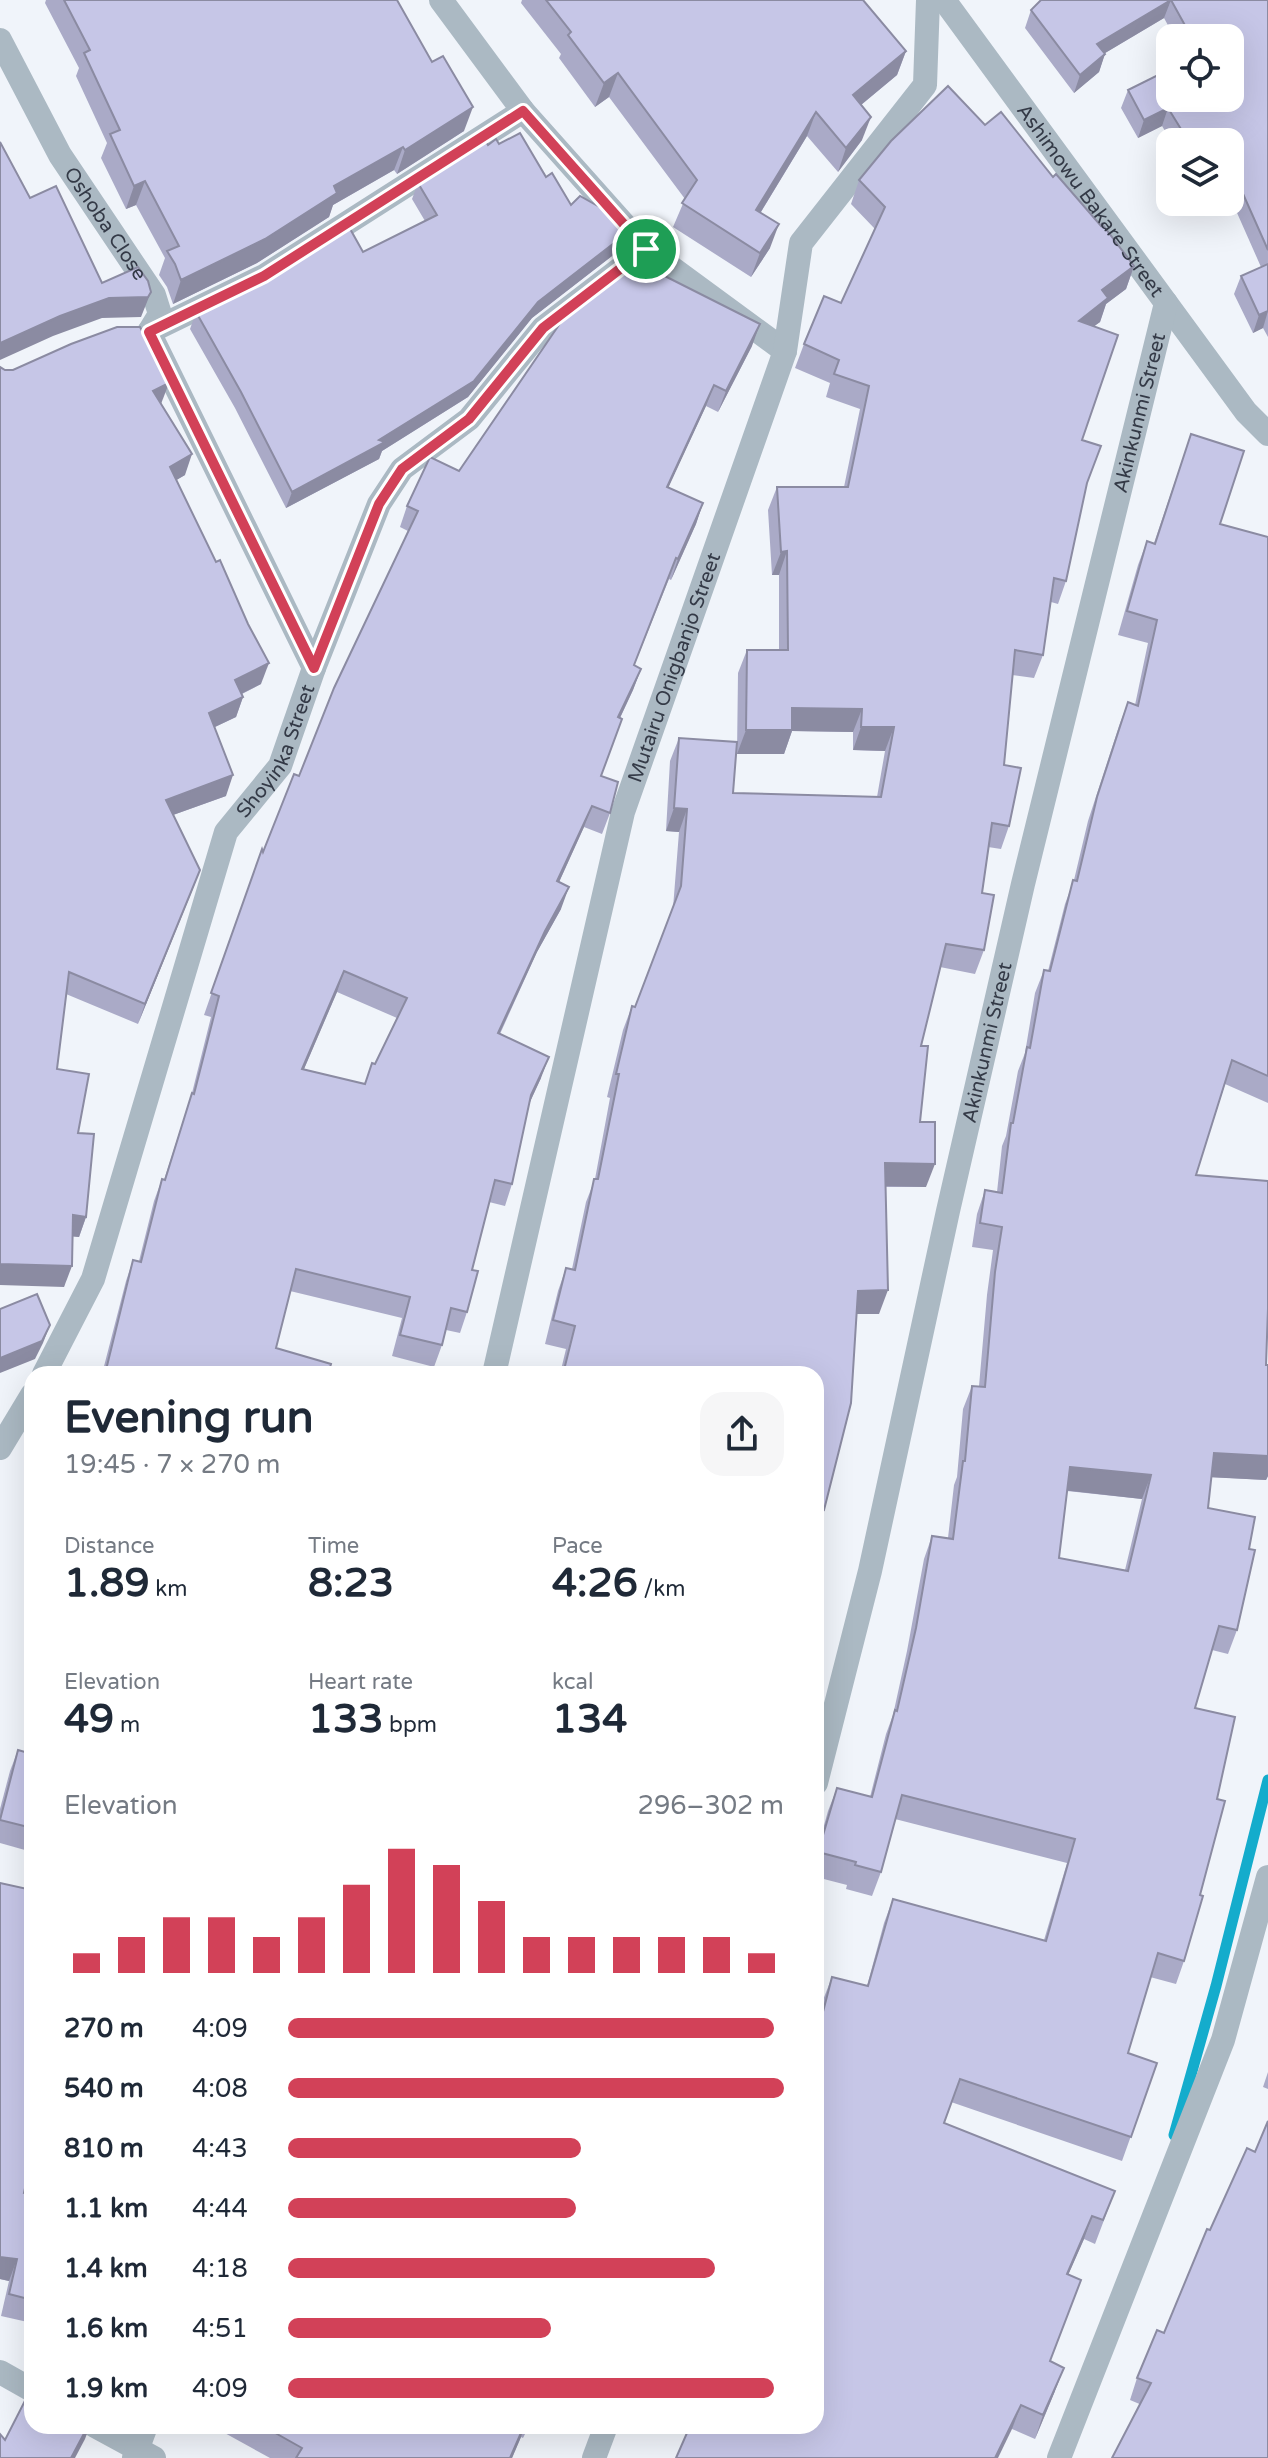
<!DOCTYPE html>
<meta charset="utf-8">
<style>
body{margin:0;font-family:"Varela Round",sans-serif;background:#f6f6f7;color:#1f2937;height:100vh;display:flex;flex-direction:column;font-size:30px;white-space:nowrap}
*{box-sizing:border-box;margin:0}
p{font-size:26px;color:#747a83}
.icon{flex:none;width:44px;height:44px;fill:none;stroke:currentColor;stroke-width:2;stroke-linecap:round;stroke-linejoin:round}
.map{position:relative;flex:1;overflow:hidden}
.details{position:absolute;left:24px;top:1366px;width:800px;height:1068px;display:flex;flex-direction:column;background:#fff;border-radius:24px;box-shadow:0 8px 32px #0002}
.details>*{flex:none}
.controls{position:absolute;left:1156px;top:24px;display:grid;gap:16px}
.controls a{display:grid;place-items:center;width:88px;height:88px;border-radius:16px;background:#fff;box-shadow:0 8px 32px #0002;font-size:40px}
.pin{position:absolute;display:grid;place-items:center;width:68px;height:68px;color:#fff;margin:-34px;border:4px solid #fff;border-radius:50%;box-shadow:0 2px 8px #0007}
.round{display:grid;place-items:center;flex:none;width:84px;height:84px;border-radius:24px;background:#f6f6f7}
.headline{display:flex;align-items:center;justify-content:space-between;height:136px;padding:0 40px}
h1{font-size:44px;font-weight:800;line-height:60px}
.figures{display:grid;grid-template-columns:repeat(3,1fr);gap:12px;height:136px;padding:8px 40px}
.figures div{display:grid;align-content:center}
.figures b{font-size:40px;font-weight:800}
.figures small{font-size:22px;font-weight:400}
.figures p{font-size:22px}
.chart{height:224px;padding:16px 40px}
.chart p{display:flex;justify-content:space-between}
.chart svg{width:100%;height:144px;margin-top:8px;stroke:#d24158;stroke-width:6}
ul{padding:0 40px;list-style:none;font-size:26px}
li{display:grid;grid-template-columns:128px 96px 1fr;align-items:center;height:60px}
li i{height:20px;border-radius:10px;background:#d24158}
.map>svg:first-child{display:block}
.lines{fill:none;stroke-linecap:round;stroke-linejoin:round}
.stream{stroke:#14accc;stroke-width:11}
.minor{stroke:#abb9c3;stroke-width:24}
.wall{fill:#aaaac7;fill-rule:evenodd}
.shaded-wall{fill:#8b8ba2}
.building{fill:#c6c6e7;stroke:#8b8ba2;stroke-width:2;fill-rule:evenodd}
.route-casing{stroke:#fff;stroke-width:16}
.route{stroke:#d24158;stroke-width:10}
.labels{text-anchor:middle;stroke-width:7;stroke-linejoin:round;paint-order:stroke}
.street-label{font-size:20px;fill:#343a47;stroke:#fff}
</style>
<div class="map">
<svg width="1268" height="2458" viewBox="0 0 1268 2458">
<rect width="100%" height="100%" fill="#f0f4fa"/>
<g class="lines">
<path class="stream" d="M1174,2135l42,-149 52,-206"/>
<g class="minor">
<path d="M441,0l82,111 123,138"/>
<path id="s1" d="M944,0l302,412 22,22"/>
<path id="s2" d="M0,40l60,115 94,140 6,19 -11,18 165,336"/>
<path d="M149,332l115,-56 259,-165"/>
<path id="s3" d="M44,1374l49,-95 133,-447 54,-66 34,-98 65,-164 23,-35 67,-50 74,-91 103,-79 139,102"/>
<path id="s4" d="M494,1374l129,-562 162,-461 16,-108 124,-158 3,-85"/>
<path d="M0,1448l32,-53"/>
<path id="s5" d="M816,1783l54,-212 78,-360 75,-327 143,-581"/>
<path d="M0,2372l32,18"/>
<path d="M95,2426l59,32"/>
<path d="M134,2458l12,-32"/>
<path d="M594,2458l12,-32"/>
<path d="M1059,2458l164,-418 45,-163"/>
</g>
</g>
<g class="wall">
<path d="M46,0h351l67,131 -67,43 -3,-4 -61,35 -4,12 -72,46 -84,41 -6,-17 -8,-12 6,-17 -29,-53 -10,4 -25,-51 6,-15 -31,-67 3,-8 -34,-65z"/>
<path d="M522,0h341l43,51 -9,24 -36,30 1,35 -24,32 -31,-36 -46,76 9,36 -19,29 -78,-50 12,-28 -76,-102 -14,10 -36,-49 2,-4 -40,-51z"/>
<path d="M1041,0h227v337l-5,-9 -10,5 -19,-39 7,-18 20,-9 -31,-70v-55h-58l-10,-16 -24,12 -17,-30 7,-18 102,-52h-55l-11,-20 -59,35 -6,19 -25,21 -49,-65 6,-18z"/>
<path d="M985,125l68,52 81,89 -8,23 -20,15 -6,18 -6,4 -12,114 5,43 -21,98 -8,23 -7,-2 -8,53 -9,23 -22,-3 -8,90 5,61 -8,23 -13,-2 -6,46 2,57 -9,24 -35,-7 -19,79 -1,76 6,65h-40l-7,127h-22l-33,196 -8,22v-158h-256l6,-25 -21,-5 13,-53 8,-23 6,1 14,-67 9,-23 15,-81 -3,-1 16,-67 9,-24 3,1 38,-99 6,-76 -13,-1 4,-70 9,-23 54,55 144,4 8,-46 -32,-1v-18l-61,-1 -8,23h-47l1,-81 9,-23h32v-75h-7l-4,-65 9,-23h67l16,-78 -34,-12 4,-14 -35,-15 9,-24 37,-41 34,-74 -24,-25 8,-24z"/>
<path d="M499,144l47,33 25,28 49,37 -8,14 -80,62 -64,79 -86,54 -3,8 -93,49 -51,-100 -45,-79 6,-17 167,-60 62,-31 -13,-22 6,-16 70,-38z"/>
<path d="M752,346l-34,66 -12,-6 -38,81 35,16 -7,21 -25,56 -2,-1 -35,87 7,3 -8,21 -13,28 -19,58 9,37 -8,21 -18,-7 -25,55 2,27 -24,43 -37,82 41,44 -12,26 -17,80 -7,22 -16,-4 -17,68 -5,42 -7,21 -14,-3 -4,15 -8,22 -42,-11 10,-38 -112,-27 -14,57 52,26h-226l24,-93 7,-21 6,1 15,-60 8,-22 2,1 28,-87 19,-76 -7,-2 50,-144 45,-95 109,-245 -8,-4 7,-21 52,-35zM337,992l60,26 -32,66 -61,-15z"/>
<path d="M5,370l156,34 24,71 -9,5 85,204 -19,10 1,3 -7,20 -21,10 11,69 -53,19 27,55 -62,154 -72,-30 -9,75 21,64 8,84 -7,20 -6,-1 -9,51z"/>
<path d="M1191,434l29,90 48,13v566l-43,-19 -29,91 70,190h2v111l-2,4 -55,-3 -3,31 29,122 -9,24 -16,-4 -17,58 22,91 -17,96 -16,66 -8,23 -26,-7 -22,76 29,10 -35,98 -171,-59 -7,21 171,68 -20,53 -11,-5 -16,36 -18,87 5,29 -20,48 -23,-10 -196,-3v-398l7,-28 9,-23 35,9 17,-63 9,-24 151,41 23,-77 -172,-44 -14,53 -9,24 -26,-7 1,-4 -31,-8v-23l12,-43 9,-23 33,9 16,-63 7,-19 14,-64 17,-92 8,-23 16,2 6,-53 3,-8 6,-68 9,-23h7l8,-91 6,-45 -21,-3 5,-33 8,-24 12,2 5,-46 4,-10 12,-65 7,-18 10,-60 9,-23 4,1 17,-67 9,-24 14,-59 31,-95 9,-24 7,3 13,-62 -30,-8 20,-70 9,-24 7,2zM1067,1491l75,8 -17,71 -66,-12z"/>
<path d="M18,1750l14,4v98l-32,-9v-34l10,-38z"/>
<path d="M0,1883l29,277 -5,33 8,1v129l-31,-7 8,-35 -9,-2z"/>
<path d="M1268,2072v17l-5,-2z"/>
<path d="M1255,2152l13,306 -138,-58 7,-22 27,-45 46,-103z"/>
<path d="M212,2426h317l-6,12 -2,-1 -9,21h-242z"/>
</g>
<g class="shaded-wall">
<path d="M1171,0l-7,18 -74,44 7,-18z"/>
<path d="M906,51l-9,24 -53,44 9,-24z"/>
<path d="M1105,54l-6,18 -25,21 6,-18z"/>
<path d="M618,73l-9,24 -14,10 9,-24z"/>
<path d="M473,107l-9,24 -67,43 8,-24z"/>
<path d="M1168,108l-6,18 -24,12 6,-18z"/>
<path d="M816,112l-9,24 -59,97 8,-23z"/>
<path d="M871,117l-9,23 -24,32 8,-24z"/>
<path d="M403,147l-9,23 -61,35 -4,12 -72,46 -84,41 8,-24 153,-94z"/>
<path d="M1236,178l-6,17v-13z"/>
<path d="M145,181l-9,24 -10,4 8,-23z"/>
<path d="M779,224l-9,24 -19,29 9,-24z"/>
<path d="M626,226l-6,16 -8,14 -80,62 -64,79 -86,54 -3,8 -93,49 6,-16 87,-52z"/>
<path d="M1134,266l-8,23 -20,15 -6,18 -30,22 9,-23 23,-31z"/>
<path d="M151,292l-10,25 -39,1 -49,18 -53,24v-17l60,-27 49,-18z"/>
<path d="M1268,311l-5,17 -10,5 6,-18z"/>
<path d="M760,324l-8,22 -34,66 8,-21z"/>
<path d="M169,383l-8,21 -8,-13z"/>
<path d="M714,385l-8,21 -47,102 8,-21z"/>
<path d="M192,454l-7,21 -22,13 7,-21z"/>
<path d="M703,503l-7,21 -25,56 7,-21z"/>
<path d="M787,551l-8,24h-7l9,-23z"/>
<path d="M269,663l-8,21 -34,17 8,-21z"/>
<path d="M641,669l-8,21 -23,49 8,-22z"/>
<path d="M243,697l-7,20 -34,16 7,-20z"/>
<path d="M792,708l70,1 -9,23 -61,-1 -8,23h-47l9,-24z"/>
<path d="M861,727h33l-9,24 -32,-1z"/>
<path d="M233,775l-7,21 -67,24 7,-20z"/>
<path d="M592,806l-8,21 -34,75 7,-21z"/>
<path d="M674,808l13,1 -8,23 -13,-1z"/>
<path d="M200,870l-8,21 -54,133 7,-20z"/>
<path d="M569,887l-8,22 -24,43 -47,102 8,-21 47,-102z"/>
<path d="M344,971l-7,21 -42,98 7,-21z"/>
<path d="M549,1057l-8,21 -18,39 8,-22z"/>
<path d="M885,1163l50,1 -9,23 -49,-1z"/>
<path d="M73,1215l13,2 -7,20 -13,-1z"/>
<path d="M0,1264l72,2 -8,21 -64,-2z"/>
<path d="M888,1290l-9,24h-29l8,-23z"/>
<path d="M50,1325l-7,18 -8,16 -35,14v-15z"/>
<path d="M1214,1453l54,3v20l-2,4 -60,-3z"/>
<path d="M1070,1467l81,8 -9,24 -80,-9z"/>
<path d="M1092,2216l-8,23 -26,59 9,-24z"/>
<path d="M0,2257l17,2 -8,22 -9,-2z"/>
<path d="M1064,2368l-9,23 -20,48 8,-24z"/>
<path d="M1021,2405l-9,24 -14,29h-3z"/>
<path d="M88,2426h2l-5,13 -10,19h-4z"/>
<path d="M524,2426l-3,11 -9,21h-2z"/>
</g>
<g class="building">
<path d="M64,0h333l35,62 11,-6 30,51 -68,43 -2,-3 -69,39 3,7 -72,46 -84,41 -6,-16 -8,-13 12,-5 -34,-65 -11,5 -24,-52 10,-4 -36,-77 6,-3z"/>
<path d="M546,0h317l43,51 -53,44 18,22 -25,31 -30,-36 -60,98 23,14 -19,29 -78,-50 15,-23 -79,-107 -14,10 -36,-48 3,-3z"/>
<path d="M1041,0h227v250l-32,-72 -6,4v-40h-41l-21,-34 -24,12 -16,-30 42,-21v29h60v-60h-38l-21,-38 -74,44 8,10 -25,21 -49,-65z"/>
<path d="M948,86l37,39 16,-13 52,65 3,-3 45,52 1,-2 32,42 -32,24 6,8 -29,23 39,14 -36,105 19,6 -14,37 -21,98 -12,-3 -11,77 -28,-5 -11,115 17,3 -12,58 -17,-3 -10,70 12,2 -10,55 -38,-6 -25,102h7l-8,76h15v42l-50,-1 3,127 -30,1 -7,112 -27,107 -8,-2v-134h-253l12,-48 -22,-6 13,-52 9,2 19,-91h4l21,-105h-3l16,-68 3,1 46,-121 6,-77 -13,-1 5,-70 58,4 -4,51 148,4 13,-70h-33l1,-18 -70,-1v22h-46l1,-80h41l-1,-99 -6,1 -4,-65h71l21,-101 -35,-12 5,-14 -35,-16 20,-48 17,7 44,-96 -26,-27 32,-39z"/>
<path d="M520,133l26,44 6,-4 19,32 9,-9 39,22 7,8 -8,14 -80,62 -64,79 -95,59 6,2 -93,50 -51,-100 -45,-80 82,-40 71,-45 14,25 74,-37 -19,-32 67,-43 3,5 8,-6 3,5z"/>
<path d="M0,142l30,56 26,-12 46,97 36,-16 10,14 3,11 -3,5 -39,1 -49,18 -60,27z"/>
<path d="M635,261l125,63 -34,67 -12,-6 -47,102 36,16 -25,56 -2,-1 -42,107 7,4 -23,48 4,2 -21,57 17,6 -8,31 -18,-7 -35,75 12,6 -24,44 -47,102 51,24 -18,38 -19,89 -17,-4 -23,90 6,1 -11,41 -16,-4 -9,37 -42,-10 10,-38 -114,-28 -20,79 55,16 -3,10h-223l28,-114 8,2 21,-83 3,1 27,-87 2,1 25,-98 -8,-3 51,-144 1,3 31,-78 5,2 35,-88 84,-177 -11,-5 23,-49 29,14 102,-149 -7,4 7,-8zM344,971l63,27 -32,66 -3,-1 -7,21 -63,-15z"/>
<path d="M1268,264v47l-9,4 -18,-39z"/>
<path d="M117,327h23l29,56 -16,8 39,63 -22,13 46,95 4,-2 28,64 21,39 -34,17 8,17 -34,16 24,62 -67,25 34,70 -55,134 -76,-32 -12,97 32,5 -11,59 16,1 -8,83 -13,-2 -1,51 -72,-2v-897l5,3h8l58,-26z"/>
<path d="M1191,434l53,17 -24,73 48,13v539l-36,-16 -36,115 72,6v128l-2,56h2v91l-54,-3 -6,55 47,9 -6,32 6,1 -18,80 -18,-4 -24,82 40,9 -18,82 8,2 -25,94 3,1 -19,65 -26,-8 -30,100 29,10 -26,74 -171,-58 -16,44 171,68 -12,29 -11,-4 -25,58 14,6 -31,81 14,7 -21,47 -22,-10 -26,53h-319l14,-32h126v-387l16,-62 36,9 25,-87 153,42 29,-102 -173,-44 -21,77 -26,-7 1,-3 -38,-10 19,-64 35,9 23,-87 2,1 19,-83 16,-92 21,3 10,-78h2l7,-75 13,1 10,-115 7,-45 -22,-4 5,-33 17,3 9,-70h2l14,-76 3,1 14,-78 6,1 23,-91 4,1 20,-84 31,-95 10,4 19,-86 -30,-9 20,-70 8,3zM1070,1467l81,8 -23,96 -69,-13z"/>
<path d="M37,1294l13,31 -8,16 -42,17v-49z"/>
<path d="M18,1750l14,4v74l-32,-8z"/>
<path d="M0,1883l32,7v257l-3,13h2l-7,33 8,1v106l-23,-6 8,-35 -17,-2z"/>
<path d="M1268,2121v337h-156l39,-75 -14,-5 20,-48 7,3 43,-104 3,1 37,-82 8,4z"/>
<path d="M32,2387v39h56l-17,32h-71v-24l5,6z"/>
<path d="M263,2426h261l-14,32h-214l6,-10z"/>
</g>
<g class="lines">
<g class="route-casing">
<path id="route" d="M523,111l123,138 -103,79 -74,91 -67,50 -23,35 -65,164 -165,-336 115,-56z"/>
</g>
<use href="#route" class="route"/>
</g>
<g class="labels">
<g class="street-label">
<text dy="7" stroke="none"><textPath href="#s1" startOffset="248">Ashimowu Bakare Street</textPath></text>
<text dy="7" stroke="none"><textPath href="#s2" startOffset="212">Oshoba Close</textPath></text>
<text dy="7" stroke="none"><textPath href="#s5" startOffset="1408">Akinkunmi Street</textPath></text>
<text dy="7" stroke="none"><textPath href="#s4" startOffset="730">Mutairu Onigbanjo Street</textPath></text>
<text dy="7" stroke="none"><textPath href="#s3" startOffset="670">Shoyinka Street</textPath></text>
<text dy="7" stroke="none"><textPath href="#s5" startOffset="760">Akinkunmi Street</textPath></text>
</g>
</g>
</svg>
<div class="controls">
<a><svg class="icon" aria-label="locate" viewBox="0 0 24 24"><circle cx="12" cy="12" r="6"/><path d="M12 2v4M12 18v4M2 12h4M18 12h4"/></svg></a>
<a><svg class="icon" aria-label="layers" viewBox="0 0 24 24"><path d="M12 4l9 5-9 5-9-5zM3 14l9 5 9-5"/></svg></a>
</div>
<div class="pin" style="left:646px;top:249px;background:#1e9e55"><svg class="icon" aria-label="arrive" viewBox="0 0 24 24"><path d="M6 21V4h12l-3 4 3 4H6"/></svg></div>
<section class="details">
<div class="headline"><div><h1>Evening run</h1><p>19:45 · 7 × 270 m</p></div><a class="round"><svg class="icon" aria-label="share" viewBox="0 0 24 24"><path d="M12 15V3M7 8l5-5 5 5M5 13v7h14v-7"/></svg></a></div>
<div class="figures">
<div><p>Distance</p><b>1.89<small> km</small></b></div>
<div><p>Time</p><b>8:23</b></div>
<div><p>Pace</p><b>4:26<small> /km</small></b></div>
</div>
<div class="figures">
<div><p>Elevation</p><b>49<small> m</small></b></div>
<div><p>Heart rate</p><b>133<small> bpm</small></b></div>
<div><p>kcal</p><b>134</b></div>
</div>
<div class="chart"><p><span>Elevation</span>296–302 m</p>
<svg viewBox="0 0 160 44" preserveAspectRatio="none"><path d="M5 44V38M15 44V33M25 44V27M35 44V27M45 44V33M55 44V27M65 44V17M75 44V6M85 44V11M95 44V22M105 44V33M115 44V33M125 44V33M135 44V33M145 44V33M155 44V38"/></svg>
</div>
<ul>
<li><b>270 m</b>4:09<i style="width:98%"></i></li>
<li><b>540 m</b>4:08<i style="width:100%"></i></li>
<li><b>810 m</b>4:43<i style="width:59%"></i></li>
<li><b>1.1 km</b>4:44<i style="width:58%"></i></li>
<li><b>1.4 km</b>4:18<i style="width:86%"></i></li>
<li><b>1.6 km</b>4:51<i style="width:53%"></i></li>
<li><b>1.9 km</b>4:09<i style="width:98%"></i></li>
</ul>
</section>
</div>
